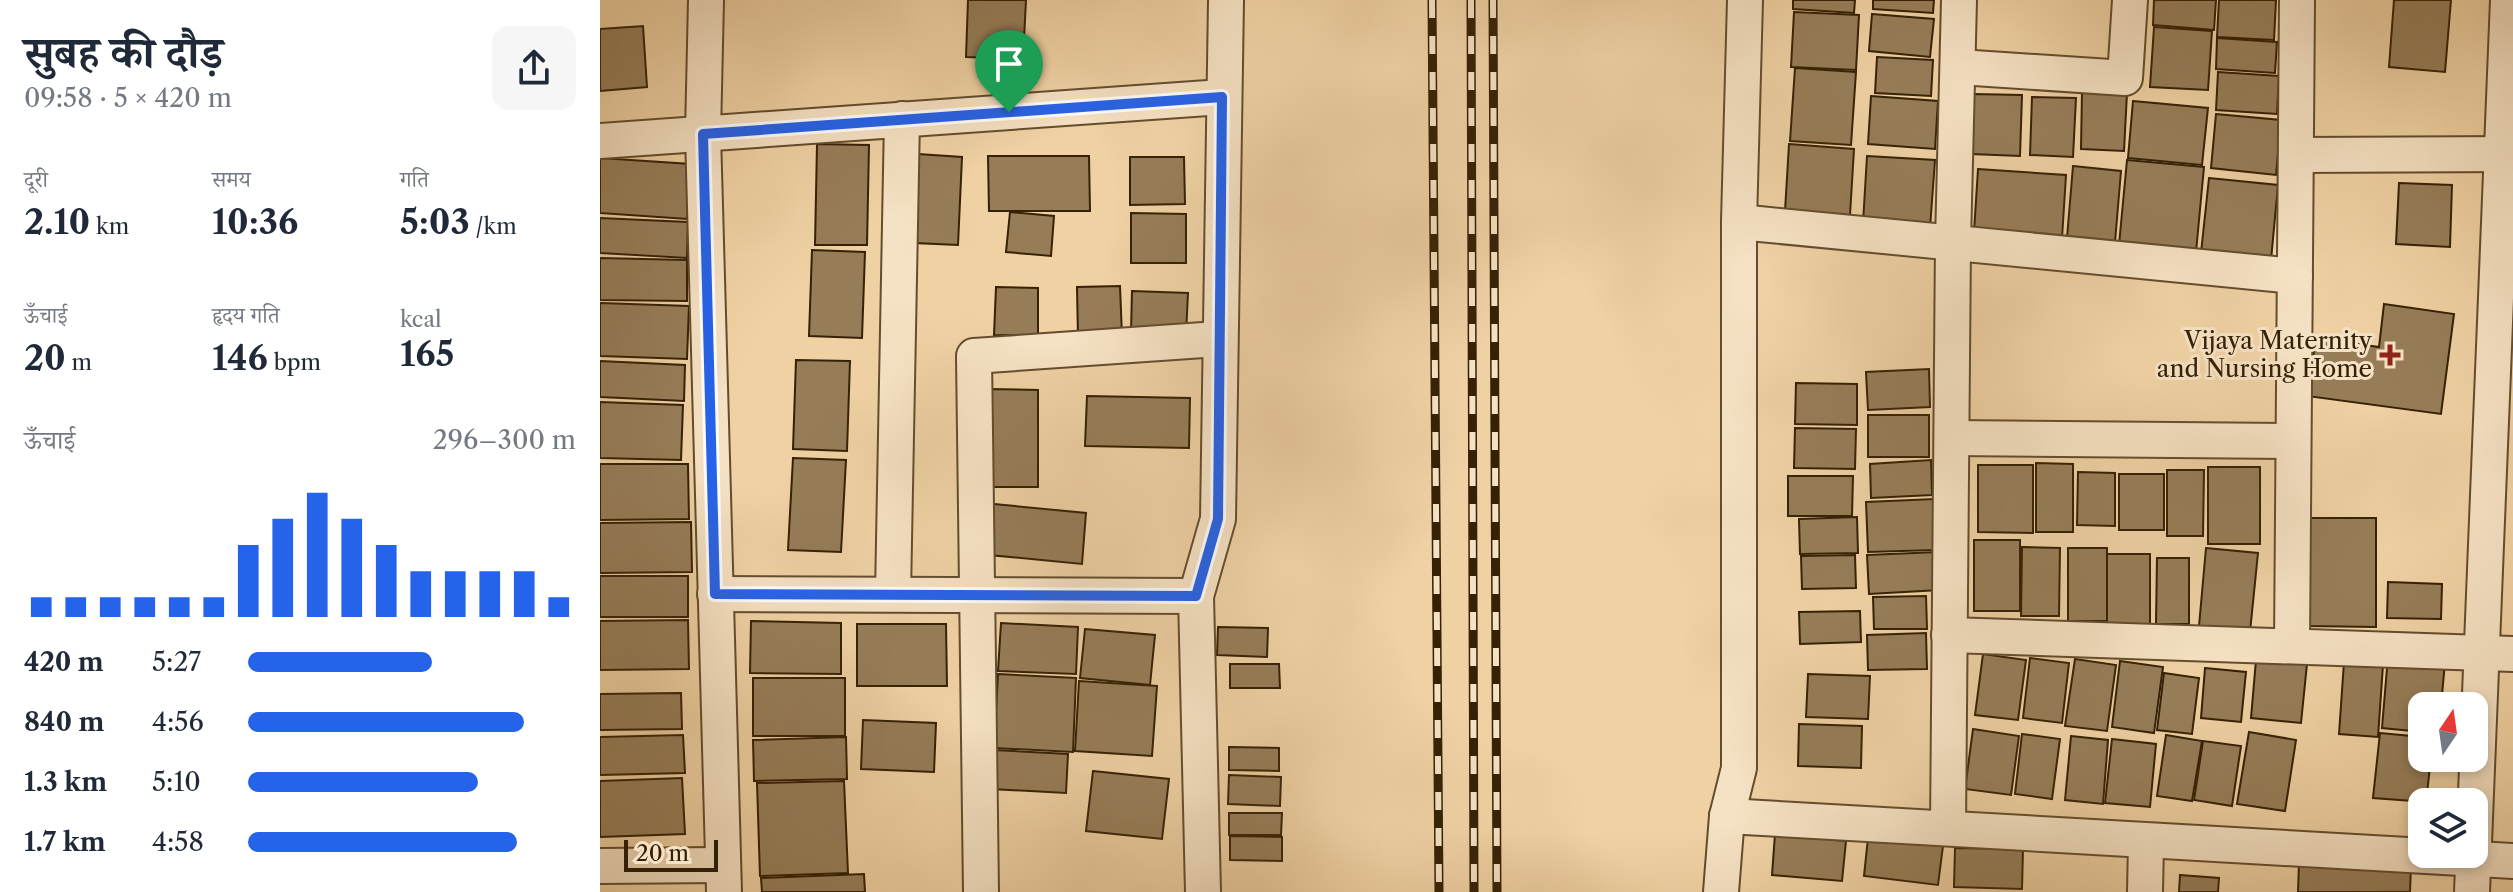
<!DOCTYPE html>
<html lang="hi">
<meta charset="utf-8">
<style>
body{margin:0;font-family:"Libre Caslon Text","Noto Serif Devanagari",serif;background:#f6f6f7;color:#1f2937;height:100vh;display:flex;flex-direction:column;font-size:30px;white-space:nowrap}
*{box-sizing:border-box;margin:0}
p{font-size:26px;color:#747a83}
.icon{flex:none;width:44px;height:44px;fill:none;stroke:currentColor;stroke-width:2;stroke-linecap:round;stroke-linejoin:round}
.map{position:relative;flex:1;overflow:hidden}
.side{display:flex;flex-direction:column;background:#fff;width:600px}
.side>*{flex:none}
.needle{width:52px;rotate:13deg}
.tools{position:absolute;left:1808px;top:692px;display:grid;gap:16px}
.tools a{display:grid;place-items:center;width:80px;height:80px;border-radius:16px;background:#fff;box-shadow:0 4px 12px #0003;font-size:40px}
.scale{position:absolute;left:24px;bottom:20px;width:94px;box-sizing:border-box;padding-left:8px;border:4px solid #362106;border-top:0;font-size:22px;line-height:28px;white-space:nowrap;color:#362106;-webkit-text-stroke:6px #f5e1c3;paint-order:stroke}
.pin{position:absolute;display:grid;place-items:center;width:68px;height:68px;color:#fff;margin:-82px -34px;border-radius:50% 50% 50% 0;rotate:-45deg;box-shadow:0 0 8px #0007}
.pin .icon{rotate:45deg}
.round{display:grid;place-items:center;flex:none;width:84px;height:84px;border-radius:16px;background:#f6f6f7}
.overview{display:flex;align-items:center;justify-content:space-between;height:136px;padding:0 24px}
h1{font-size:44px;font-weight:700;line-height:60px}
.figures{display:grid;grid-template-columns:repeat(3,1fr);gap:12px;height:136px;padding:8px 24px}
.figures div{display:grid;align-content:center}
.figures b{font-size:34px;font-weight:700}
.figures small{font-size:22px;font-weight:400}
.figures p{font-size:22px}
.chart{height:224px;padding:16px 24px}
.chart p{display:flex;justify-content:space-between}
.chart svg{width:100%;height:144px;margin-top:8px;stroke:#2563eb;stroke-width:6}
ul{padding:0 24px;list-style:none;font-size:26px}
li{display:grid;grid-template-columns:128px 96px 1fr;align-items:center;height:60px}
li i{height:20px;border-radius:10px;background:#2563eb}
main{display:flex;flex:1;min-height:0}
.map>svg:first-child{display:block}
.building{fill:#967d58;stroke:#362106;stroke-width:2}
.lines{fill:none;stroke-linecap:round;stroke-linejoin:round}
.minor-casing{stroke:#644d2d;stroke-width:38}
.minor{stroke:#f5e1c3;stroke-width:34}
.rail-casing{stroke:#362106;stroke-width:9}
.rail{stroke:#f5e1c3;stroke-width:6;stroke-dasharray:18;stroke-linecap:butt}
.route-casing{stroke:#fff;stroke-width:16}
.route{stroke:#2563eb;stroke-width:10}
.poi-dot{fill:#8f2418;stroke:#f5e1c3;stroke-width:3}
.labels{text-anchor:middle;stroke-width:6;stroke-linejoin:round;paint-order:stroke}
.poi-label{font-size:24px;fill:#362106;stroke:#f5e1c3;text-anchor:end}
</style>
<main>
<section class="side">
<div class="overview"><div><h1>सुबह की दौड़</h1><p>09:58 · 5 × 420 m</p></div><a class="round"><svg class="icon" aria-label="share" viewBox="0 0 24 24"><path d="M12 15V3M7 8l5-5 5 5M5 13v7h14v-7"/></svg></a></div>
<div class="figures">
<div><p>दूरी</p><b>2.10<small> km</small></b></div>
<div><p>समय</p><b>10:36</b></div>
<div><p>गति</p><b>5:03<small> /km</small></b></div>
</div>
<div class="figures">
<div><p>ऊँचाई</p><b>20<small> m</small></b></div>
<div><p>हृदय गति</p><b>146<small> bpm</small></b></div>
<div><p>kcal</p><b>165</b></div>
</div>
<div class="chart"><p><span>ऊँचाई</span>296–300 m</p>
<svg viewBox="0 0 160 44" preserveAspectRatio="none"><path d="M5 44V38M15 44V38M25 44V38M35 44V38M45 44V38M55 44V38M65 44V22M75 44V14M85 44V6M95 44V14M105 44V22M115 44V30M125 44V30M135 44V30M145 44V30M155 44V38"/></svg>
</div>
<ul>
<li><b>420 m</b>5:27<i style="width:56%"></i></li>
<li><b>840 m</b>4:56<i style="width:84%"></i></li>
<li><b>1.3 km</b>5:10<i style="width:70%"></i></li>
<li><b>1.7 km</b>4:58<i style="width:82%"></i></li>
</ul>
</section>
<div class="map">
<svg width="1913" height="892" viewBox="0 0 1913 892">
<rect width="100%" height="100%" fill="#efd1a3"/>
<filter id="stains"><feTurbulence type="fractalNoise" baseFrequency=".0025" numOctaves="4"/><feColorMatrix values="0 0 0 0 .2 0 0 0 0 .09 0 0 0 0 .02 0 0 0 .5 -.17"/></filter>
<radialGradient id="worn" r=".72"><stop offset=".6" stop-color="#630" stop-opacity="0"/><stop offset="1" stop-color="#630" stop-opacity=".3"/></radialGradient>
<g class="building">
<path d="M368,0h58l-3,59 -57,-2z"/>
<path d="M1193,0h62l-1,13 -61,-4z"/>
<path d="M1273,0h61l-1,13 -60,-4z"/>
<path d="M1554,0h62l-2,30 -61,-5z"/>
<path d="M1619,0h57l-2,40 -57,-3z"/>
<path d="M1794,0h57l-6,72 -56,-5z"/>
<path d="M1194,12l65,3 -3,55 -65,-3z"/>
<path d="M1272,14l62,5 -4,38 -61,-6z"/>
<path d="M43,26l4,61 -47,4v-62z"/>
<path d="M1554,27l58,4 -4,59 -58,-3z"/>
<path d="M1617,38l60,4 -2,31 -59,-4z"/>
<path d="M1277,57l56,3 -2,36 -56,-3z"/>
<path d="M1195,68l61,4 -5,73 -61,-4z"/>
<path d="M1618,72l61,4 -2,38 -61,-4z"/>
<path d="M1482,92l45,1 -3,58 -43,-2z"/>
<path d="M1373,94l49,1 -2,61 -49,-2z"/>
<path d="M1271,96l67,5 -3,48 -67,-5z"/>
<path d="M1432,97l44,1 -3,59 -43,-2z"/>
<path d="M1533,101l75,7 -6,57 -74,-7z"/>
<path d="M1616,114l65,6 -5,55 -65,-7z"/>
<path d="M217,144l52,1 -2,100h-52z"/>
<path d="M1189,144l65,5 -4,66 -65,-4z"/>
<path d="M318,154l44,3 -4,88 -44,-2z"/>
<path d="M388,156h101l1,55h-101z"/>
<path d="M1267,156l68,4 -5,68 -67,-5z"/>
<path d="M530,157h54l1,47 -55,1z"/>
<path d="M0,158l91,6 -4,55 -87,-6z"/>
<path d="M1527,160l77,7 -8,85 -77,-7z"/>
<path d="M1473,166l48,5 -6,71 -48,-4z"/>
<path d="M1378,169l88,6 -4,63 -88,-6z"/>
<path d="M1609,178l69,7 -7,75 -70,-7z"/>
<path d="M1799,183l53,2 -2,62 -54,-3z"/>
<path d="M410,212l44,4 -3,40 -45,-4z"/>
<path d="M531,213l55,1v49h-55z"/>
<path d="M0,218l88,4 -1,36 -87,-5z"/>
<path d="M212,250l53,2 -3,86 -53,-2z"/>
<path d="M0,258l87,2v41l-87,-1z"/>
<path d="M520,286l2,50 -44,1 -1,-50z"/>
<path d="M396,287l42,1v48l-44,-1z"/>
<path d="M532,291l56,2 -2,42 -55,-3z"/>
<path d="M0,303l89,3 -2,53 -87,-3z"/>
<path d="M1784,304l70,10 -13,100 -134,-18 9,-58 63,9z"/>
<path d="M196,360l54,1 -3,90 -54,-2z"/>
<path d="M0,361l85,4 -1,36 -84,-4z"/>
<path d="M1329,369l1,38 -62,3 -2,-38z"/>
<path d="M1196,383l61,1v41l-62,-1z"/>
<path d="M388,389l50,1v97h-51z"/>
<path d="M487,396l103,2 -1,50 -104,-2z"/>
<path d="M0,402l83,3 -2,55 -81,-2z"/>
<rect x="1268" y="415" width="61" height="42"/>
<path d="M1195,428l61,1 -1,40 -61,-1z"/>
<path d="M193,458l53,2 -5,92 -53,-2z"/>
<path d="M1331,460l1,35 -61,3 -1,-34z"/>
<path d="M1436,463l37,1v68h-37z"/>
<path d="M0,464h88l1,55 -89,1z"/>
<path d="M1378,465h55v68l-55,-1z"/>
<rect x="1608" y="467" width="52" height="77"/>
<path d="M1567,470h37l-1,66h-36z"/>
<path d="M1478,472l37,1v53l-38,-1z"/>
<rect x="1519" y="474" width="45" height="56"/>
<path d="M1188,476h65l-1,40h-64z"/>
<path d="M1334,499l2,51 -68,2 -2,-50z"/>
<path d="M394,504l92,9 -4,51 -93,-9z"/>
<path d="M1257,517l1,36 -58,1 -1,-35z"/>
<path d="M1707,518h69v109l-70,-1z"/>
<path d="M91,522l1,50 -92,1v-50z"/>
<rect x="1374" y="540" width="46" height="71"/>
<path d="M1422,547l38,1 -1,68h-38z"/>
<rect x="1468" y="548" width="39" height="73"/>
<path d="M1606,548l52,5 -8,79 -51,-6z"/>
<path d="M1338,552l2,38 -71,4 -2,-39z"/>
<path d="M1507,554h43v74l-43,-1z"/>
<path d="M1255,555l1,33 -54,1 -1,-33z"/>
<path d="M1557,558h32v66h-33z"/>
<rect x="0" y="576" width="88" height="41"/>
<path d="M1788,582l54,2 -1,35 -54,-1z"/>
<path d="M1326,596l1,33h-53l-1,-32z"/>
<path d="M1260,611l1,31 -61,2 -1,-32z"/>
<path d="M88,620l1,49 -89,1v-49z"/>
<path d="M151,621l90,2v51l-91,-1z"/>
<path d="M401,623l77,4 -2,47 -78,-3z"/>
<path d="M257,624h89l1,62h-90z"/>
<path d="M618,627l50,1 -1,29 -50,-2z"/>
<path d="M485,629l70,6 -5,50 -70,-7z"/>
<path d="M1326,633l1,36 -59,1 -1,-35z"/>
<path d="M1383,654l43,6 -8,60 -43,-5z"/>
<path d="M1788,656l57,6 -4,44h-19v26l-40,-4z"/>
<path d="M1430,658l39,5 -7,60 -39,-5z"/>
<path d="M1475,659l41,6 -9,66 -42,-5z"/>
<path d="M1656,660l51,4 -6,59 -50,-5z"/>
<path d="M1520,661l43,6 -9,66 -42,-6z"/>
<path d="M1744,662l39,3 -5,72 -39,-3z"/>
<path d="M630,664h49l1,24h-50z"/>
<path d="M1605,668l41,4 -5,50 -40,-4z"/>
<path d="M1564,673l35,5 -7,56 -35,-4z"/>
<path d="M398,674l78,4 -3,74 -79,-4z"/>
<path d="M1208,674l62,2 -2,43 -62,-2z"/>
<rect x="153" y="678" width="92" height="58"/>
<path d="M479,681l78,5 -5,70 -77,-5z"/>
<path d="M81,693l1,36 -82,1v-36z"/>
<path d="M263,720l73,3 -2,49 -73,-3z"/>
<path d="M1199,724l63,2 -1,42 -63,-2z"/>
<path d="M1373,729l46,7 -8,59 -46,-6z"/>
<path d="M1649,732l47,8 -11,71 -48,-7z"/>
<path d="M1780,733l42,4v21h9l-5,44 -53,-4z"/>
<path d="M1422,734l38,5 -8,60 -37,-5z"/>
<path d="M83,735l2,38 -85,2v-38z"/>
<path d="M1566,735l36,6 -10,60 -35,-5z"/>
<path d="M1471,736l37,4 -5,64 -38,-4z"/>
<path d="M246,737l1,42 -93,2 -1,-41z"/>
<path d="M1512,739l44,5 -6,63 -45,-4z"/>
<path d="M1603,741l38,5 -9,60 -38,-6z"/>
<path d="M629,747l50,1v23l-50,-1z"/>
<path d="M394,750l74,4 -2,39 -75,-4z"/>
<path d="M493,771l76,8 -7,60 -76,-8z"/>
<path d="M629,775l52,2 -1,29 -52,-2z"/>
<path d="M82,778l3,56 -85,3v-56z"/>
<path d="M244,781l4,92 -88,3 -3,-93z"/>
<path d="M629,813h53l-1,22h-52z"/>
<path d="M1175,834l71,7 -4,40 -70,-6z"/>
<path d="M630,836l52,1v24l-52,-1z"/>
<path d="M1268,838l75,8 -5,39 -74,-9z"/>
<path d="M1355,848l68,1 -1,40 -68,-2z"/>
<path d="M1699,862l112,3 -1,27h-112z"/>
<path d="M264,874l1,18h-103l-1,-14z"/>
<path d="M1580,875l39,3 -1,14h-39z"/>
</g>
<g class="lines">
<g class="minor-casing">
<g id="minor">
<path d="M106,0l-3,134 21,758"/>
<path d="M1359,67l166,11 5,-78"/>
<path d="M0,141l622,-44"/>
<path d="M1696,155l217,-1"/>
<path d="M1139,222l556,54"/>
<path d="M1353,438l340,3"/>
<path d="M115,594l481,2"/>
<path d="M293,594l9,-475"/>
<path d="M1349,635l564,19"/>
<path d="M1692,644l5,-644"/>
<path d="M1127,816l786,45"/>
<path d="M1348,828l5,-586 6,-242"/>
<path d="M0,866l122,-1"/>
<path d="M381,892l-7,-536 244,-17"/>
<path d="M603,892l-7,-296 22,-77 8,-519"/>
<path d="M1121,892l6,-76 12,-48v-546l6,-222"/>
<path d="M1545,892l1,-50"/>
<path d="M1872,892l36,-892"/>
</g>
</g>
<use href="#minor" class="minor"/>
<g class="rail-casing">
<g id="rail">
<path d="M832,0l7,892"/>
<path d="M871,0l3,892"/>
<path d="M893,0l4,892"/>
</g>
</g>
<use href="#rail" class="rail"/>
</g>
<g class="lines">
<g class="route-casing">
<path id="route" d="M622,97l-4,422 -22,77 -481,-2 -12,-460z"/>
</g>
<use href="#route" class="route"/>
</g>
<path class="poi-dot" d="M1786 343h8v8h8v8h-8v8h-8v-8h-8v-8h8z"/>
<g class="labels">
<g class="poi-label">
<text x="1772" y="349">Vijaya Maternity<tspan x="1772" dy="28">and Nursing Home</tspan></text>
</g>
</g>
<rect width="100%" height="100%" filter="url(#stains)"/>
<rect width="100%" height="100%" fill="url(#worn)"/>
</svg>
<div class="tools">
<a><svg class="needle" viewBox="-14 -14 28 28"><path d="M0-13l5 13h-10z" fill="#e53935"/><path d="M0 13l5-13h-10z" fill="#747a83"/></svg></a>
<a><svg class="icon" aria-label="layers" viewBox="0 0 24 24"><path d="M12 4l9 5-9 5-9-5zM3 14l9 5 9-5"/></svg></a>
</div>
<div class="scale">20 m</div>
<div class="pin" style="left:409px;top:112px;background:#1e9e55"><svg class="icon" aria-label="arrive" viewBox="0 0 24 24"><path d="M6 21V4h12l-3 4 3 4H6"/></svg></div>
</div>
</main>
